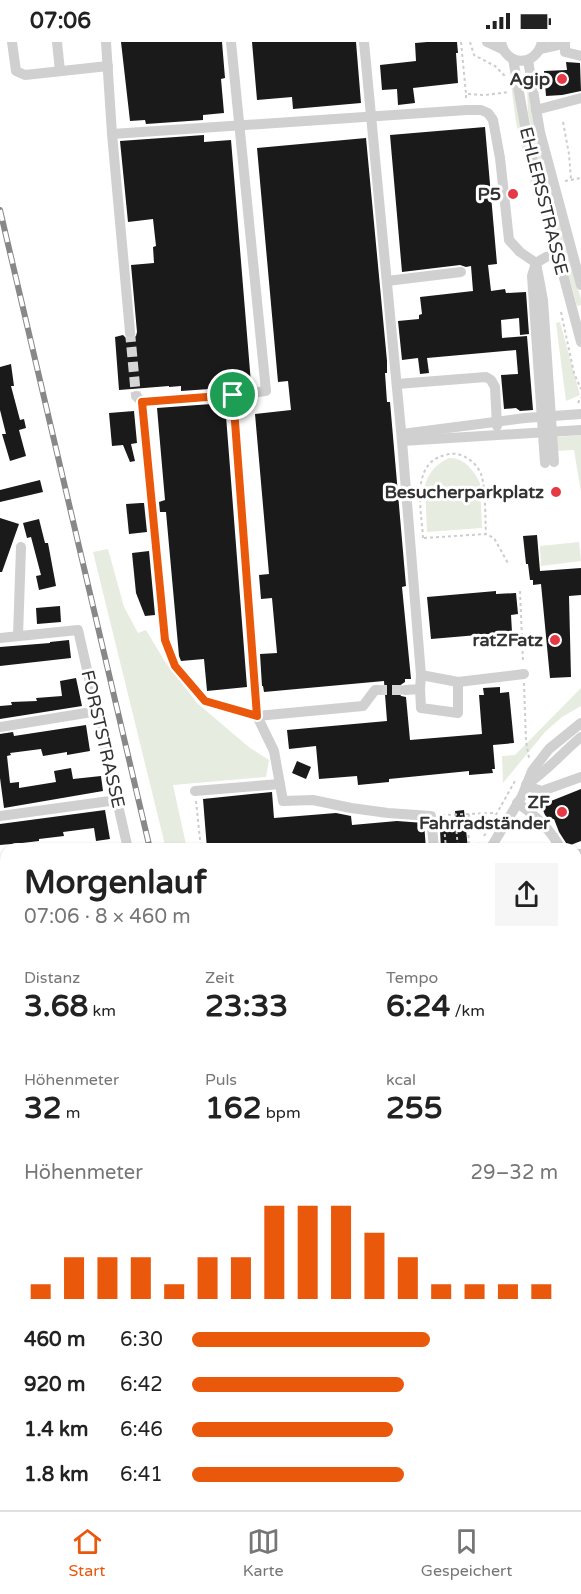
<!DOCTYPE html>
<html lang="de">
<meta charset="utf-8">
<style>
body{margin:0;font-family:"Varela Round",sans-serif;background:#f6f6f6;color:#222;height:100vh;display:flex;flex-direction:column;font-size:22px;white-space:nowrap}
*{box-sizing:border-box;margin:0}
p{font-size:20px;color:#767676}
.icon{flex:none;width:33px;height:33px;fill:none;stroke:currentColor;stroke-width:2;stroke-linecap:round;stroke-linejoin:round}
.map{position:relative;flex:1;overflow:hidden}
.side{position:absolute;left:0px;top:801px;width:582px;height:668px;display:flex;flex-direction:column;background:#fff;border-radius:18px 18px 0 0;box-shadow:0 2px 4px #0004}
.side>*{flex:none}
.pin{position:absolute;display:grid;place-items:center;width:51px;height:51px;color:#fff;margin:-26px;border:3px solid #fff;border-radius:50%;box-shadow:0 2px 6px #0007}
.round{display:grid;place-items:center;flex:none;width:63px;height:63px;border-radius:0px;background:#f6f6f6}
.head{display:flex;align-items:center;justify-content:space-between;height:102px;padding:0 24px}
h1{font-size:33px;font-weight:800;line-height:45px}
.figures{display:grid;grid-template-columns:repeat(3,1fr);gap:9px;height:102px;padding:6px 24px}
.figures div{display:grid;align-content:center}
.figures b{font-size:30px;font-weight:800}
.figures small{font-size:16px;font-weight:400}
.figures p{font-size:16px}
.chart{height:168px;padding:12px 24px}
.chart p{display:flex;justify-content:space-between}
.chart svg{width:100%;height:108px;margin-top:6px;stroke:#ea580c;stroke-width:6}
ul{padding:0 24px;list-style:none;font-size:20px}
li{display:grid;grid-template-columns:96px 72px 1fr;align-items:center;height:45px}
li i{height:15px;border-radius:8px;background:#ea580c}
.status{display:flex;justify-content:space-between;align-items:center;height:42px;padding:0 30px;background:#fff;direction:ltr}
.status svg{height:16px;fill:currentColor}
.dock{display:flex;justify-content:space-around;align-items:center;height:84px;border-top:2px solid #e0e0e0;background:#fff;font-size:16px;color:#767676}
.dock a{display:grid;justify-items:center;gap:3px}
.dock .on{color:#ea580c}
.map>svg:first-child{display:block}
.green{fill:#e6ecdf}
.building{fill:#1a1a1a}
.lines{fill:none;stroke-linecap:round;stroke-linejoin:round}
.minor-tunnel{stroke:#d6d6d6;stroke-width:10;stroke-dasharray:10 5;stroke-linecap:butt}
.path{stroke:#cdcdcd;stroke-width:2;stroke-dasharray:3 3;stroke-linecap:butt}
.minor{stroke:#d0d0d0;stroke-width:10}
.major{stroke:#ababab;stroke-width:14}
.rail-casing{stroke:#888;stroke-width:6}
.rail{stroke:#fff;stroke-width:4;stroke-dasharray:11;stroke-linecap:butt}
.route-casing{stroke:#fff;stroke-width:12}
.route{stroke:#ea580c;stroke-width:8}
.poi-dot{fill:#e63946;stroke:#fff;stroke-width:2}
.labels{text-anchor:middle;stroke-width:6;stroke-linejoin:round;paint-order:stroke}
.poi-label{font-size:18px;font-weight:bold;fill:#333;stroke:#fff;text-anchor:end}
.street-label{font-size:18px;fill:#333;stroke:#fff}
</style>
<div class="status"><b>07:06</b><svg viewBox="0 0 49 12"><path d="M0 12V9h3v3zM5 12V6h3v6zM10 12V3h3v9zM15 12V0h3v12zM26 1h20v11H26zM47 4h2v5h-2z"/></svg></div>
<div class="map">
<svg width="581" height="1468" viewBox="0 0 581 1468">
<rect width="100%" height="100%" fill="#fff"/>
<g class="green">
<path d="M512,40l22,95v20l-18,-75 -5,-38z"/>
<path d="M527,43l11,57 43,157v6l-4,1 -39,-144 -10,-49z"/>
<path d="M560,280l20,73 -14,6 -10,-78z"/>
<path d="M581,393v57l-7,-42 -18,1v-14z"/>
<path d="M449,416c16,0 24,12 31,25l2,45 -55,4 -2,-47c4,-14 12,-21 24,-27z"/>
<path d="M579,500l2,19 -40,5 -1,-20z"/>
<path d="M108,507l16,58 14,26 8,-3 18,30 33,43 53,45 19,12 -3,17 -93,8 14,64h-21l-73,-297z"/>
<path d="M581,646v18l-19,11 -17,15 -42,51 -1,-27 13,-1z"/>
<path d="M581,1389v67l-5,-6v-59z"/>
</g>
<g class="building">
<path d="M121,0h101l3,36 -4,1 3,34 -21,2v5l-57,4 -1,-4 -15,1z"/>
<path d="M252,0h104l5,61 -68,6 -1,-12 -35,3z"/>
<path d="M427,0h30l1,11h-2l2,30 -45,5 2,15 -17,2 -1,-16 -15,1 -2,-25 36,-4 -1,-18z"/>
<path d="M566,20l14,1 1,28 -19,4 -16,1 -2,-25 23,-1z"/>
<path d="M485,85l12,137 -9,1 3,26 14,-2 1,4 20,-1 3,42 -9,1 -1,-17 -18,2 1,18 25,-2 6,74 -13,1 -4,-3 -12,1 -3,-34 17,-1 -2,-24 -89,8 2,15 -9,1 -2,-16 -16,2 -4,-39 21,-2v-4l3,-1 -2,-17 53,-6 -2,-25 -5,1 -6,-2 -58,7 -12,-137z"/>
<path d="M204,93v7l27,-2 20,243 -28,3 1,2 -43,3v-5l-12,1v-1l-50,4 -4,-53 8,-2 3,3 5,1 5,-3 1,-4 -6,-67 23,-2 -1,-16 3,-1 -3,-27 -25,3 -8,-81z"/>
<path d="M366,96l21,223v12h-2l2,29h3l16,184 -4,1 9,92h-6v3l-6,4 -1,5 3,5 5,1 4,43 72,-6 -3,-39h5l-1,-7 17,-1v6l9,-1 5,51 -21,2 2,24h-3l1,4 -24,2v-4l-80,8v3l-31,3 -1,-9 -38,3 -3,-33 -27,3 -2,-19 100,-9 -3,-40 -120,11 -1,-6h-1l-2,-32 17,-1 -5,-55 -11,1 -2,-24 10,-1 -14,-160 36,-4 -3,-29 -10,1 -21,-234z"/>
<path d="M11,322l3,22h-3l9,34 4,-1 2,9 -7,2 7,26 -16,5 -8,-27h4l-6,-24v-43z"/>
<path d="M225,361l22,284 -40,4 -3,-32 -23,2 -2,-5 -13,-144h-6l-1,-10 6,-2 -8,-92z"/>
<path d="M134,369l3,32 -6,1 4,17 -5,1 -7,-17 -11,1 -3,-33z"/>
<path d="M40,438l3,12 -43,10v-12z"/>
<path d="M141,461h3l3,29 -18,2 -3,-30z"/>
<path d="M0,476l19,6 -17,48h-2z"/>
<path d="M39,477l6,24h3l8,43 -17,4 -3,-14 5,-1 -10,-38 -4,1 -4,-15z"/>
<path d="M537,493l3,36 41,-3v27l-12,1 2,81 -21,1 -9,-94 -8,1v-5h-3l-2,-16h-2l-3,-28z"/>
<path d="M149,509l6,64 -10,1 -9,-23 -4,-40z"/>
<path d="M496,549v3l20,-1 2,21 -7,1 1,17 -81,7 -4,-42z"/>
<path d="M60,564l1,16 -24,2 -1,-16z"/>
<path d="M69,598l2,18 -71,8v-19l50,-4v-1z"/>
<path d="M76,636l6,28 -82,13v-13l12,-1 -1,-3 26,-1 -1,-3 26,-2 -2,-15z"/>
<path d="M86,683l4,26 -23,4v-3l-24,4 -2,-7 -31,4 1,2 -4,1 3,27 9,-1v6l37,-6 -2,-11 17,-3 2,11 28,-3 2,15 -99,17 -4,-30v-44l13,-2 1,4z"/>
<path d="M297,719l14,6 -5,12 -14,-6z"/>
<path d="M581,747v52l-13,5 -9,-14 -5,-13 -4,1 -5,-5 -4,-10z"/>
<path d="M272,750l2,26 62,-5 15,3 1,9 45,-4 27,2 2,26h-219l-4,-50z"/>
<path d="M105,768l5,29 -14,2 -2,-13 -31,4 1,4 -25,3v2l-17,2 -22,2v-21z"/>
<path d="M464,768l4,39h-27l-1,-19 17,-1 -2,-18z"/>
</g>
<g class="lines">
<g class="minor-tunnel">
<path d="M130,290l6,64"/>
<path d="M377,648h28"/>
</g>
<g class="path">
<path d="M461,0l5,52"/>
<path d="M470,0l4,13 21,11 10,10"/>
<path d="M466,56v-4l19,1 24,-3"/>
<path d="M563,80l6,32 2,26"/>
<path d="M565,139l16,-3"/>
<path d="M561,270l13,61 7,16"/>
<path d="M578,361l3,-6"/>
<path d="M423,496c-1,-24 -12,-69 16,-81 5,-2 12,-4 18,-3 10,2 20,10 24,20 5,14 4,44 5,60"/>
<path d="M424,496l62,-4 8,4 15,27"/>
<path d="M520,549l3,72"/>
<path d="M524,641l2,58 3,17"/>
<path d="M196,759l5,48"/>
<path d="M442,773l51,-2 3,1"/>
<path d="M468,781l1,26"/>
<path d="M456,783l2,24"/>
<path d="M484,794l31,-55"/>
<path d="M446,807l-2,-24 24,-2 1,-9"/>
<path d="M477,807l3,-6"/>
<path d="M576,826l5,4 -2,4 2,4"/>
<path d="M576,855l5,7"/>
<path d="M0,987l6,-2"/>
<path d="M0,1030h6"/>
<path d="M0,1092l6,29"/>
<path d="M576,1131l5,-1"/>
<path d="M0,1272l6,42"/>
<path d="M0,1453l6,-1"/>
<path d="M276,1462l3,6"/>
<path d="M292,1462l1,6"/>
<path d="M309,1462l2,6"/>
<path d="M461,1468l2,-6"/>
</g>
<g class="minor">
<path d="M12,0l4,29 9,4 83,-9"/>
<path d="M57,0l3,29"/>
<path d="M106,0l6,92 18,198"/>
<path d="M231,0l35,349 -33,4"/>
<path d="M364,0l38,399 19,234 -1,14 -15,1"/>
<path d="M487,0l15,7"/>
<path d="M501,0c5,25 35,25 41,0"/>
<path d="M565,0v10l16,4"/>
<path d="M540,7l18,-4 7,-3"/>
<path d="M513,17l15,83 53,200"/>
<path d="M528,18l12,72 41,153"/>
<path d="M536,68l45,-12"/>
<path d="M112,92l355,-24h14l7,3 5,7 7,38 9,82 11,12 16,11 -4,13 13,187"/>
<path d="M387,239l74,-9"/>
<path d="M397,342l89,-7 5,3 4,7 2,39"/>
<path d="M136,354l6,6 23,238 10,26 30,35 52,15 106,-10 12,-16h2"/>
<path d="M142,360l91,-7 24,321 17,35 9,50 30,-1 38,8 37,5 43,3 3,33"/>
<path d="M402,392l123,-16 56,-4"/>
<path d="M402,399l179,-11"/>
<path d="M554,420l-11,-162 -7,-37 10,-6 11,-3"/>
<path d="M18,594l3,-89"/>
<path d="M0,596l78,-8 50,219"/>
<path d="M421,633l37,7 66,-8"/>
<path d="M420,647l1,19 37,5v-31"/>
<path d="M0,685l98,-16"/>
<path d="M526,743c20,-13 36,-32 55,-48"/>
<path d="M526,744l16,5 39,-14"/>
<path d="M195,749l85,-7"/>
<path d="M517,761c19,12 33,26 44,46"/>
<path d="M0,774l117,-16"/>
<path d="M490,807l32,-53 10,-25 17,-22 32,-26"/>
<path d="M576,812h5"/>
<path d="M0,864l6,-1"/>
<path d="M0,965l6,-1"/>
<path d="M576,994h5"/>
<path d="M0,1237l6,2"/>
<path d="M576,1292l5,-3"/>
<path d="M151,1462l2,6"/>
<path d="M262,1462l1,6"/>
<path d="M361,1462l5,6"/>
<path d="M571,1462l4,6"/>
<path d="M397,1468l4,-6"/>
<path d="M441,1468l2,-6"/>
</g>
<g class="major">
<path d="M0,1167l6,43"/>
<path d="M576,1173l5,-1"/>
<path d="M40,1462l1,6"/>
</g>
<g class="rail-casing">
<g id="rail">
<path d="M0,168l150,639"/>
<path d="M304,1462l1,6"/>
</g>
</g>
<use href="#rail" class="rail"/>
</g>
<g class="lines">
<g class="route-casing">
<path id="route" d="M233,353l24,321 -52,-15 -30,-35 -10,-26 -23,-238z"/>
</g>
<use href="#route" class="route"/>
</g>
<g class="poi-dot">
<circle cx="562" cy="37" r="6"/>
<circle cx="513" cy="152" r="6"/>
<circle cx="556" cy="450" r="6"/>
<circle cx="555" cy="598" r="6"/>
<circle cx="562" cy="770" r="6"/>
</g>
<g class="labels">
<g class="poi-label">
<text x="550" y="43">Agip</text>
<text x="501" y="158">P5</text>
<text x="544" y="456">Besucherparkplatz</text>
<text x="543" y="604">ratZFatz</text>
<text x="550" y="766">ZF<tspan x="550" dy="21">Fahrradständer</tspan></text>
</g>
<g class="street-label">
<text transform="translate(544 159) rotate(76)" y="6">EHLERSSTRASSE</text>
<text transform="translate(103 697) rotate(77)" y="6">FORSTSTRASSE</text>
</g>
</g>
</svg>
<div class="pin" style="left:233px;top:353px;background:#1e9e55"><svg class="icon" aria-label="arrive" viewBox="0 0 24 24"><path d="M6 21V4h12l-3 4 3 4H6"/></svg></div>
<section class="side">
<div class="head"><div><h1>Morgenlauf</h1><p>07:06 · 8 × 460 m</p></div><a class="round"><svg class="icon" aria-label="share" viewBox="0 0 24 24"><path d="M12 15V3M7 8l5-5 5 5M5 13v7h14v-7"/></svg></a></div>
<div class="figures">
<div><p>Distanz</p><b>3.68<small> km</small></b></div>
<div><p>Zeit</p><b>23:33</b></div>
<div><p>Tempo</p><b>6:24<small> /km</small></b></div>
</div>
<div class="figures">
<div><p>Höhenmeter</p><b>32<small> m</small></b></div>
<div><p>Puls</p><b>162<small> bpm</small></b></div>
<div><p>kcal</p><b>255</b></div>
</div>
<div class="chart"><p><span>Höhenmeter</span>29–32 m</p>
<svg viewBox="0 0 160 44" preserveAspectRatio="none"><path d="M5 44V38M15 44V27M25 44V27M35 44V27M45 44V38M55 44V27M65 44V27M75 44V6M85 44V6M95 44V6M105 44V17M115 44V27M125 44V38M135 44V38M145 44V38M155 44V38"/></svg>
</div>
<ul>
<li><b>460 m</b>6:30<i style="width:65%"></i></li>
<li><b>920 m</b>6:42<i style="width:58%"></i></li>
<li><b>1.4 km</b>6:46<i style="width:55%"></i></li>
<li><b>1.8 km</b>6:41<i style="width:58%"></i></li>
</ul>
</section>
</div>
<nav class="dock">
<a class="on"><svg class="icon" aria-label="home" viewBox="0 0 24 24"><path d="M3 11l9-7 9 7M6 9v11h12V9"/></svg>Start</a>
<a><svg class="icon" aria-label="map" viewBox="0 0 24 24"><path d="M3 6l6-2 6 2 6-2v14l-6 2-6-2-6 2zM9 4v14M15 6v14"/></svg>Karte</a>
<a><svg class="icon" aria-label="saved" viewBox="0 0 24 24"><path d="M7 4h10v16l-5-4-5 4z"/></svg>Gespeichert</a>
</nav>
